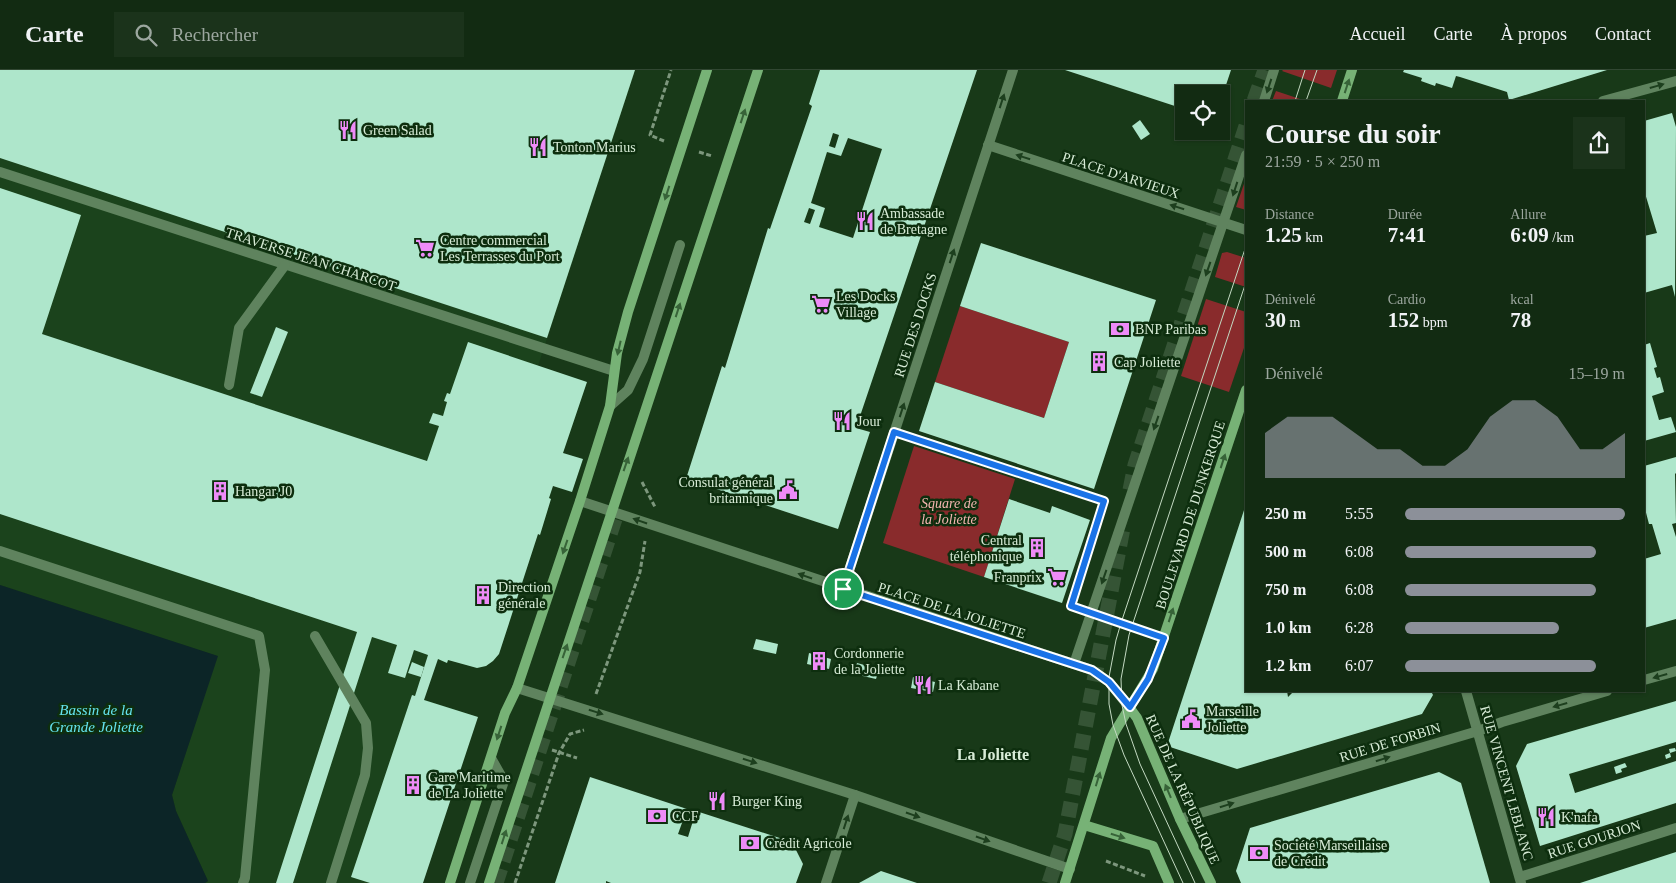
<!DOCTYPE html>
<html lang="fr">
<meta charset="utf-8">
<style>
body{margin:0;font-family:"Times New Roman",serif;background:#1b331b;color:#f1f3f6;height:100vh;display:flex;flex-direction:column;font-size:19px;white-space:nowrap}
*{box-sizing:border-box;margin:0}
p{font-size:16px;color:#9ca79f}
.icon{flex:none;width:28px;height:28px;fill:none;stroke:currentColor;stroke-width:2;stroke-linecap:round;stroke-linejoin:round}
.map{position:relative;flex:1;overflow:hidden}
.drawer{position:absolute;left:1245px;top:30px;width:400px;height:592px;display:flex;flex-direction:column;background:#122b12;border-radius:0px;box-shadow:0 1px 4px #0004,0 0 0 1px #314732}
.drawer>*{flex:none}
.fabs{position:absolute;left:1175px;top:15px;display:grid;gap:10px}
.fabs a{display:grid;place-items:center;width:55px;height:55px;border-radius:0px;background:#122b12;box-shadow:0 1px 4px #0004,0 0 0 1px #314732;font-size:25px}
.pin{position:absolute;display:grid;place-items:center;width:42px;height:42px;color:#fff;margin:-21px;border:2px solid #fff;border-radius:50%;box-shadow:0 1px 5px #0007}
.round{display:grid;place-items:center;flex:none;width:52px;height:52px;border-radius:0px;background:#1b331b}
.headline{display:flex;align-items:center;justify-content:space-between;height:85px;padding:0 20px}
h1{font-size:28px;font-weight:700;line-height:38px}
.stats{display:grid;grid-template-columns:repeat(3,1fr);gap:8px;height:85px;padding:5px 20px}
.stats div{display:grid;align-content:center}
.stats b{font-size:21px;font-weight:700}
.stats small{font-size:14px;font-weight:400}
.stats p{font-size:14px}
.chart{height:140px;padding:10px 20px}
.chart p{display:flex;justify-content:space-between}
.chart svg{width:100%;height:90px;margin-top:5px;fill:#8c9099;opacity:.7}
ul{padding:0 20px;list-style:none;font-size:16px}
li{display:grid;grid-template-columns:80px 60px 1fr;align-items:center;height:38px}
li i{height:12px;border-radius:6px;background:#8c9099}
header{display:flex;align-items:center;gap:30px;box-sizing:border-box;height:70px;padding:0 25px;background:#122b12;border-bottom:1px solid #314732}
header strong{font-size:24px}
nav{display:flex;gap:28px;margin-inline-start:auto;font-size:18px}
.search{width:350px;height:45px;background:#1b331b;display:flex;align-items:center;gap:12px;box-sizing:border-box;padding:0 18px;border-radius:0px;color:#9ca79f;font-size:19px}
.map>svg:first-child{display:block}
.built{fill:#1b431c}
.green{fill:#892b2c}
.water{fill:#0c2527}
.building{fill:#aee6cb;fill-rule:evenodd}
.lines{fill:none;stroke-linecap:round;stroke-linejoin:round}
.highway-tunnel{stroke:#355435;stroke-width:15;stroke-dasharray:15 8;stroke-linecap:butt}
.path{stroke:#7d977d;stroke-width:3;stroke-dasharray:5 2.5;stroke-linecap:butt}
.lane{stroke:#5f835e;stroke-width:10}
.street{stroke:#5f835e;stroke-width:10}
.secondary{stroke:#77b276;stroke-width:10}
.tram{stroke:#c4dac3;stroke-width:1}
.oneway{fill:#1d3f1e}
.oneway2{fill:#376338}
.route-casing{stroke:#fff;stroke-width:10}
.route{stroke:#1a73e8;stroke-width:6}
.labels{text-anchor:middle;stroke-width:5;stroke-linejoin:round;paint-order:stroke}
.poi-label{font-size:14px;fill:#d8ecd7;stroke:#0d2e0e;text-anchor:start}
.street-label{font-size:14px;fill:#d8ecd7;stroke:#0d2e0e}
.park-label{font-size:14px;font-style:italic;fill:#f5b6b1;stroke:#0d2e0e}
.water-label{font-size:15px;font-style:italic;fill:#65e2ee;stroke:#0d2e0e}
.quarter-label{font-size:16px;font-weight:bold;fill:#d8ecd7;stroke:#0d2e0e}
</style>
<header>
<strong>Carte</strong>
<div class="search"><svg class="icon" aria-label="search" viewBox="0 0 24 24"><circle cx="10" cy="10" r="6"/><path d="M15 15l6 6"/></svg>Rechercher</div>
<nav><a>Accueil</a><a>Carte</a><a>À propos</a><a>Contact</a></nav>
</header>
<div class="map">
<svg width="1676" height="813" viewBox="0 0 1676 813">
<rect width="100%" height="100%" fill="#183918"/>
<path class="built" d="M0,0h635l-97,296 49,16 -24,71 -5,2 -9,43 2,1 -11,36 -2,-1 -39,120 -6,7 -7,5 -9,2 -28,-8 -2,3 -18,-7 -13,41 62,20 -108,166h-165l3,-2 -32,-70 -4,-16 45,-139 -217,-71z"/>
<g class="green">
<path d="M1283,0h54l-6,18 -49,-17z"/>
<path d="M1276,21l30,10h-34z"/>
<path d="M1246,108v32l-10,-3z"/>
<path d="M1227,182l19,6v29l-31,-10 7,-24z"/>
<path d="M1206,229l40,13v30l-17,50 -48,-16z"/>
<path d="M960,236l109,36 -25,76 -109,-36z"/>
<path d="M914,376l101,33 -31,98 -101,-34z"/>
</g>
<path class="water" d="M0,515l218,71 -46,139 4,16 32,70 -3,2h-205z"/>
<g class="building">
<path d="M0,0h635l-88,268 -547,-180z"/>
<path d="M820,0h157l-121,358 14,4 -32,97 -152,-50 36,-113 3,2 43,-140 2,1 42,-123 -3,-2zM833,63l6,2 -4,13 -6,-2zM848,68l34,11 -29,89 -34,-11 6,-19 -14,-5 16,-51 14,4zM809,138l6,2 -5,14 -6,-2z"/>
<path d="M1065,0h166l-9,27 -1,-3h-37v15z"/>
<path d="M1404,0h203l-98,30 -2,-8 -47,-15 -4,-1 -4,12 -16,-5 -1,3 -14,-5 1,-3 -19,-6z"/>
<path d="M1672,43l4,14 -1,170 -3,-12 -28,8v-57l13,-3 -13,-43v-69z"/>
<path d="M1140,50l10,14 -9,6 -9,-14z"/>
<path d="M0,118l81,27 -39,119 385,127 12,-35 -10,-3 4,-10 10,3 4,-14 -3,-1 3,-8 3,1 18,-52 119,40 -24,71 20,6 -11,33 -19,-6 -4,12 2,1 -11,36 -2,-1 -39,120 -6,7 -7,5 -9,2 -29,-8 -1,3 -9,-4 -14,41 54,17 -55,166h-53l-19,-6 61,-182 3,1 13,-41 -14,-5 -9,28 -17,-5 9,-28 -25,-8 -79,246h-17l81,-251 -357,-118z"/>
<path d="M981,173l175,57 -62,189 -175,-58 16,-49 109,36 25,-76 -109,-36z"/>
<path d="M276,257l12,5 -26,65 -12,-4z"/>
<path d="M1650,273l7,24 -3,1 3,10 3,-1 4,15 -12,4 7,24 12,-3 5,15 -32,9v-96z"/>
<path d="M1676,387v16l-1,1 1,49 -4,1 4,13v82l-32,9v-69l17,-5 -9,-30h-3l-5,-19v-39z"/>
<path d="M1009,429l41,14 2,-7 38,14 -28,83 -78,-26z"/>
<path d="M1246,434v187h41l1,6 6,-6h137l2,4 -11,19 -185,55 -70,-23z"/>
<path d="M756,569l22,5 -2,10 -23,-5z"/>
<path d="M809,583l22,6 -2,10 -22,-5z"/>
<path d="M412,592l12,5 -3,10 -13,-4z"/>
<path d="M857,593l22,6 -3,10 -22,-5z"/>
<path d="M913,607l22,5 -2,10 -22,-4z"/>
<path d="M1676,631v41l-107,32 6,19 101,-32v42l-136,43 -24,-80 11,-22z"/>
<path d="M1675,678l1,3 -6,2 1,4 -5,2 -1,-4 5,-2 -1,-4z"/>
<path d="M1625,693l2,4 -6,2 1,3 -6,2 -2,-7z"/>
<path d="M1439,702l22,11 29,100h-249l-5,-12 14,-43z"/>
<path d="M590,707l97,32 -9,25 10,3 8,-26 96,31 11,22 -7,19h-185l-5,-2v2h-51z"/>
<path d="M1676,782v31h-96z"/>
<path d="M881,801l36,12h-58z"/>
</g>
<g class="lines">
<g class="highway-tunnel">
<path d="M1254,31l11,-31"/>
<path d="M1130,420l5,-25 111,-339"/>
<path d="M496,813l120,-367"/>
<path d="M1049,813l16,-49 59,-311"/>
</g>
<g class="path">
<path d="M664,71l-14,-6 21,-65"/>
<path d="M699,82l13,4"/>
<path d="M912,368l192,63 -33,105 5,1"/>
<path d="M642,412l13,25"/>
<path d="M1107,549l39,13"/>
<path d="M596,624l44,-122 5,-31"/>
<path d="M552,680l25,8"/>
<path d="M1106,791l39,15"/>
<path d="M515,813l44,-130 11,-19 14,-4"/>
</g>
<g class="lane">
<path d="M0,102l614,199"/>
<path d="M229,315l10,-57 46,-63"/>
<path d="M610,336l18,-16 15,-31 37,-114"/>
<path d="M0,481l259,85 6,34 -20,208 -2,5"/>
<path d="M315,566l51,87 2,25 -3,27 -34,108"/>
<path d="M470,813l34,-102 -13,-23"/>
</g>
<g class="street">
<path d="M1264,31l10,-31"/>
<path d="M1603,31l73,-20"/>
<path d="M988,75l258,85"/>
<path d="M580,431l512,169 17,12 20,25"/>
<path d="M843,519l170,-519"/>
<path d="M1074,594l172,-509"/>
<path d="M1644,610l32,-9"/>
<path d="M517,618l338,107 215,74"/>
<path d="M1466,621l55,192"/>
<path d="M1180,749l298,-88 24,-9 105,-31"/>
<path d="M1520,807l156,-49"/>
<path d="M826,813l29,-88"/>
</g>
<g class="secondary">
<path d="M1342,31l10,-31"/>
<path d="M1129,637l8,11 43,101 31,64"/>
<path d="M1084,755l69,21 16,37"/>
<path d="M450,813l55,-170 12,-25 63,-187 30,-95 7,-53 11,-41 79,-242"/>
<path d="M489,813l269,-813"/>
<path d="M1065,813l46,-145 42,-69 93,-279"/>
</g>
<g class="tram">
<path d="M1295,31l10,-31"/>
<path d="M1306,31l11,-31"/>
<path d="M1183,813l-59,-128 -11,-30 -4,-21v-27l7,-37 5,-17 125,-377"/>
<path d="M1195,813l-55,-119 -14,-40 -4,-19 -1,-26 8,-44 117,-353"/>
</g>
</g>
<defs><path id="oneway-solid" d="M-6-.8H1V-3.2L6.5 0L1 3.2V.8H-6Z" transform="scale(1.25)"/></defs>
<g class="oneway">
<use href="#oneway-solid" transform="translate(1269 16) rotate(108)"/>
<use href="#oneway-solid" transform="translate(1657 16) rotate(-16)"/>
<use href="#oneway-solid" transform="translate(1002 31) rotate(-72)"/>
<use href="#oneway-solid" transform="translate(1023 87) rotate(-162)"/>
<use href="#oneway-solid" transform="translate(1235 119) rotate(108)"/>
<use href="#oneway-solid" transform="translate(1177 137) rotate(-162)"/>
<use href="#oneway-solid" transform="translate(952 186) rotate(-72)"/>
<use href="#oneway-solid" transform="translate(1208 199) rotate(109)"/>
<use href="#oneway-solid" transform="translate(902 340) rotate(-72)"/>
<use href="#oneway-solid" transform="translate(1156 353) rotate(109)"/>
<use href="#oneway-solid" transform="translate(640 451) rotate(-161)"/>
<use href="#oneway-solid" transform="translate(805 506) rotate(-161)"/>
<use href="#oneway-solid" transform="translate(1104 507) rotate(109)"/>
<use href="#oneway-solid" transform="translate(1660 606) rotate(164)"/>
<use href="#oneway-solid" transform="translate(1560 635) rotate(164)"/>
<use href="#oneway-solid" transform="translate(596 642) rotate(17)"/>
<use href="#oneway-solid" transform="translate(1383 689) rotate(-17)"/>
<use href="#oneway-solid" transform="translate(750 691) rotate(18)"/>
<use href="#oneway-solid" transform="translate(1227 735) rotate(-17)"/>
<use href="#oneway-solid" transform="translate(913 745) rotate(19)"/>
<use href="#oneway-solid" transform="translate(846 752) rotate(-72)"/>
<use href="#oneway-solid" transform="translate(983 769) rotate(19)"/>
</g>
<g class="oneway2">
<use href="#oneway-solid" transform="translate(1347 16) rotate(-72)"/>
<use href="#oneway-solid" transform="translate(743 46) rotate(-72)"/>
<use href="#oneway-solid" transform="translate(667 123) rotate(108)"/>
<use href="#oneway-solid" transform="translate(678 240) rotate(-72)"/>
<use href="#oneway-solid" transform="translate(619 278) rotate(103)"/>
<use href="#oneway-solid" transform="translate(1223 391) rotate(-72)"/>
<use href="#oneway-solid" transform="translate(626 394) rotate(-71)"/>
<use href="#oneway-solid" transform="translate(565 477) rotate(109)"/>
<use href="#oneway-solid" transform="translate(1171 545) rotate(-72)"/>
<use href="#oneway-solid" transform="translate(565 581) rotate(-71)"/>
<use href="#oneway-solid" transform="translate(499 663) rotate(108)"/>
<use href="#oneway-solid" transform="translate(1098 709) rotate(-73)"/>
<use href="#oneway-solid" transform="translate(1168 721) rotate(-113)"/>
<use href="#oneway-solid" transform="translate(1118 766) rotate(17)"/>
<use href="#oneway-solid" transform="translate(504 767) rotate(-72)"/>
</g>
<g class="lines">
<g class="route-casing">
<path id="route" d="M894,362l210,69 -33,105 93,32 -16,41 -18,28 -21,-25 -17,-12 -249,-81z"/>
</g>
<use href="#route" class="route"/>
</g>
<defs>
<g id="restaurant-bare" transform="scale(1.5)"><path d="M-5-6h1v4h1v-4h1v4h1v-4h1v5L-1.5 .5V6h-2V.5L-5-1ZM5-6V6H3V1.5H1.5Q1.5-4 5-6Z" fill="#ee8bf8" stroke="#0d2e0e" stroke-width="2.5" paint-order="stroke"/></g>
<g id="supermarket-bare" transform="scale(1.5)"><path d="M-6-5.5h2.5l.6 2H6L4.5 2H-2.5L-4.4-4H-6ZM-1.5 3.2a1.3 1.3 0 1 0 .1 0ZM3 3.2a1.3 1.3 0 1 0 .1 0Z" fill="#ee8bf8" stroke="#0d2e0e" stroke-width="2.5" paint-order="stroke"/></g>
<g id="bank-bare" transform="scale(1.5)"><path d="M-6-4H6V4H-6ZM0-2.3a2.3 2.3 0 1 0 0 4.6a2.3 2.3 0 1 0 0-4.6Z" fill="#ee8bf8" stroke="#0d2e0e" stroke-width="2.5" paint-order="stroke"/></g>
<g id="building-bare" transform="scale(1.5)"><path d="M-4-6H4V6H1V3H-1V6H-4ZM-2.5-4.3h1.7v1.8h-1.7ZM.8-4.3h1.7v1.8H.8ZM-2.5-1h1.7V.8h-1.7ZM.8-1h1.7V.8H.8Z" fill="#ee8bf8" stroke="#0d2e0e" stroke-width="2.5" paint-order="stroke"/></g>
<g id="civic-bare" transform="scale(1.5)"><path d="M-.6-6.5H3V-4.5H.6V-3L4-1V1h2V6H-6V1h2V-1L-.6-3ZM-1.2 2.5V6h2.4V2.5Z" fill="#ee8bf8" stroke="#0d2e0e" stroke-width="2.5" paint-order="stroke"/></g>
</defs>
<g fill-rule="evenodd">
<use href="#restaurant-bare" x="348" y="60"/>
<use href="#restaurant-bare" x="538" y="77"/>
<use href="#restaurant-bare" x="865" y="151"/>
<use href="#supermarket-bare" x="425" y="178"/>
<use href="#supermarket-bare" x="821" y="234"/>
<use href="#bank-bare" x="1120" y="259"/>
<use href="#building-bare" x="1099" y="292"/>
<use href="#restaurant-bare" x="842" y="351"/>
<use href="#civic-bare" x="788" y="420"/>
<use href="#building-bare" x="220" y="421"/>
<use href="#building-bare" x="1037" y="478"/>
<use href="#supermarket-bare" x="1057" y="507"/>
<use href="#building-bare" x="483" y="525"/>
<use href="#building-bare" x="819" y="591"/>
<use href="#restaurant-bare" x="923" y="615"/>
<use href="#civic-bare" x="1191" y="649"/>
<use href="#building-bare" x="413" y="715"/>
<use href="#restaurant-bare" x="717" y="731"/>
<use href="#bank-bare" x="657" y="746"/>
<use href="#restaurant-bare" x="1546" y="747"/>
<use href="#bank-bare" x="750" y="773"/>
<use href="#bank-bare" x="1259" y="783"/>
</g>
<g class="labels">
<g class="poi-label">
<text x="363" y="65">Green Salad</text>
<text x="553" y="82">Tonton Marius</text>
<text x="880" y="148">Ambassade<tspan x="880" dy="16">de Bretagne</tspan></text>
<text x="440" y="175">Centre commercial<tspan x="440" dy="16">Les Terrasses du Port</tspan></text>
<text x="836" y="231">Les Docks<tspan x="836" dy="16">Village</tspan></text>
<text x="1135" y="264">BNP Paribas</text>
<text x="1114" y="297">Cap Joliette</text>
<text x="857" y="356">Jour</text>
<text x="773" y="417" text-anchor="end">Consulat général<tspan x="773" dy="16">britannique</tspan></text>
<text x="235" y="426">Hangar J0</text>
<text x="1022" y="475" text-anchor="end">Central<tspan x="1022" dy="16">téléphonique</tspan></text>
<text x="1042" y="512" text-anchor="end">Franprix</text>
<text x="498" y="522">Direction<tspan x="498" dy="16">générale</tspan></text>
<text x="834" y="588">Cordonnerie<tspan x="834" dy="16">de la Joliette</tspan></text>
<text x="938" y="620">La Kabane</text>
<text x="1206" y="646">Marseille<tspan x="1206" dy="16">Joliette</tspan></text>
<text x="428" y="712">Gare Maritime<tspan x="428" dy="16">de La Joliette</tspan></text>
<text x="732" y="736">Burger King</text>
<text x="672" y="751">CCF</text>
<text x="1561" y="752">K'nafa</text>
<text x="765" y="778">Crédit Agricole</text>
<text x="1274" y="780">Société Marseillaise<tspan x="1274" dy="16">de Crédit</tspan></text>
</g>
<g class="street-label">
<text transform="translate(1121 105) rotate(18)" y="5">PLACE D'ARVIEUX</text>
<text transform="translate(311 189) rotate(18)" y="5">TRAVERSE JEAN CHARCOT</text>
<text transform="translate(915 255) rotate(-72)" y="5">RUE DES DOCKS</text>
<text transform="translate(1190 445) rotate(-72)" y="5">BOULEVARD DE DUNKERQUE</text>
<text transform="translate(952 540) rotate(18)" y="5">PLACE DE LA JOLIETTE</text>
<text transform="translate(1390 672) rotate(-17)" y="5">RUE DE FORBIN</text>
<text transform="translate(1507 713) rotate(74)" y="5">RUE VINCENT LEBLANC</text>
<text transform="translate(1183 719) rotate(66)" y="5">RUE DE LA RÉPUBLIQUE</text>
<text transform="translate(1594 769) rotate(-18)" y="5">RUE GOURJON</text>
</g>
<g class="park-label">
<text x="949" y="438">Square de<tspan x="949" dy="16">la Joliette</tspan></text>
</g>
<g class="water-label">
<text x="96" y="645">Bassin de la<tspan x="96" dy="17">Grande Joliette</tspan></text>
</g>
<g class="quarter-label">
<text x="993" y="690">La Joliette</text>
</g>
</g>
</svg>
<div class="fabs">
<a><svg class="icon" aria-label="locate" viewBox="0 0 24 24"><circle cx="12" cy="12" r="6"/><path d="M12 2v4M12 18v4M2 12h4M18 12h4"/></svg></a>
</div>
<div class="pin" style="left:843px;top:519px;background:#1e9e55"><svg class="icon" aria-label="arrive" viewBox="0 0 24 24"><path d="M6 21V4h12l-3 4 3 4H6"/></svg></div>
<section class="drawer">
<div class="headline"><div><h1>Course du soir</h1><p>21:59 · 5 × 250 m</p></div><a class="round"><svg class="icon" aria-label="share" viewBox="0 0 24 24"><path d="M12 15V3M7 8l5-5 5 5M5 13v7h14v-7"/></svg></a></div>
<div class="stats">
<div><p>Distance</p><b>1.25<small> km</small></b></div>
<div><p>Durée</p><b>7:41</b></div>
<div><p>Allure</p><b>6:09<small> /km</small></b></div>
</div>
<div class="stats">
<div><p>Dénivelé</p><b>30<small> m</small></b></div>
<div><p>Cardio</p><b>152<small> bpm</small></b></div>
<div><p>kcal</p><b>78</b></div>
</div>
<div class="chart"><p><span>Dénivelé</span>15–19 m</p>
<svg viewBox="0 0 160 44" preserveAspectRatio="none"><path d="M0 44V22L10 14L20 14L30 14L40 22L50 30L60 30L70 38L80 38L90 30L100 14L110 6L120 6L130 14L140 30L150 30L160 22V44z"/></svg>
</div>
<ul>
<li><b>250 m</b>5:55<i style="width:100%"></i></li>
<li><b>500 m</b>6:08<i style="width:87%"></i></li>
<li><b>750 m</b>6:08<i style="width:87%"></i></li>
<li><b>1.0 km</b>6:28<i style="width:70%"></i></li>
<li><b>1.2 km</b>6:07<i style="width:87%"></i></li>
</ul>
</section>
</div>
